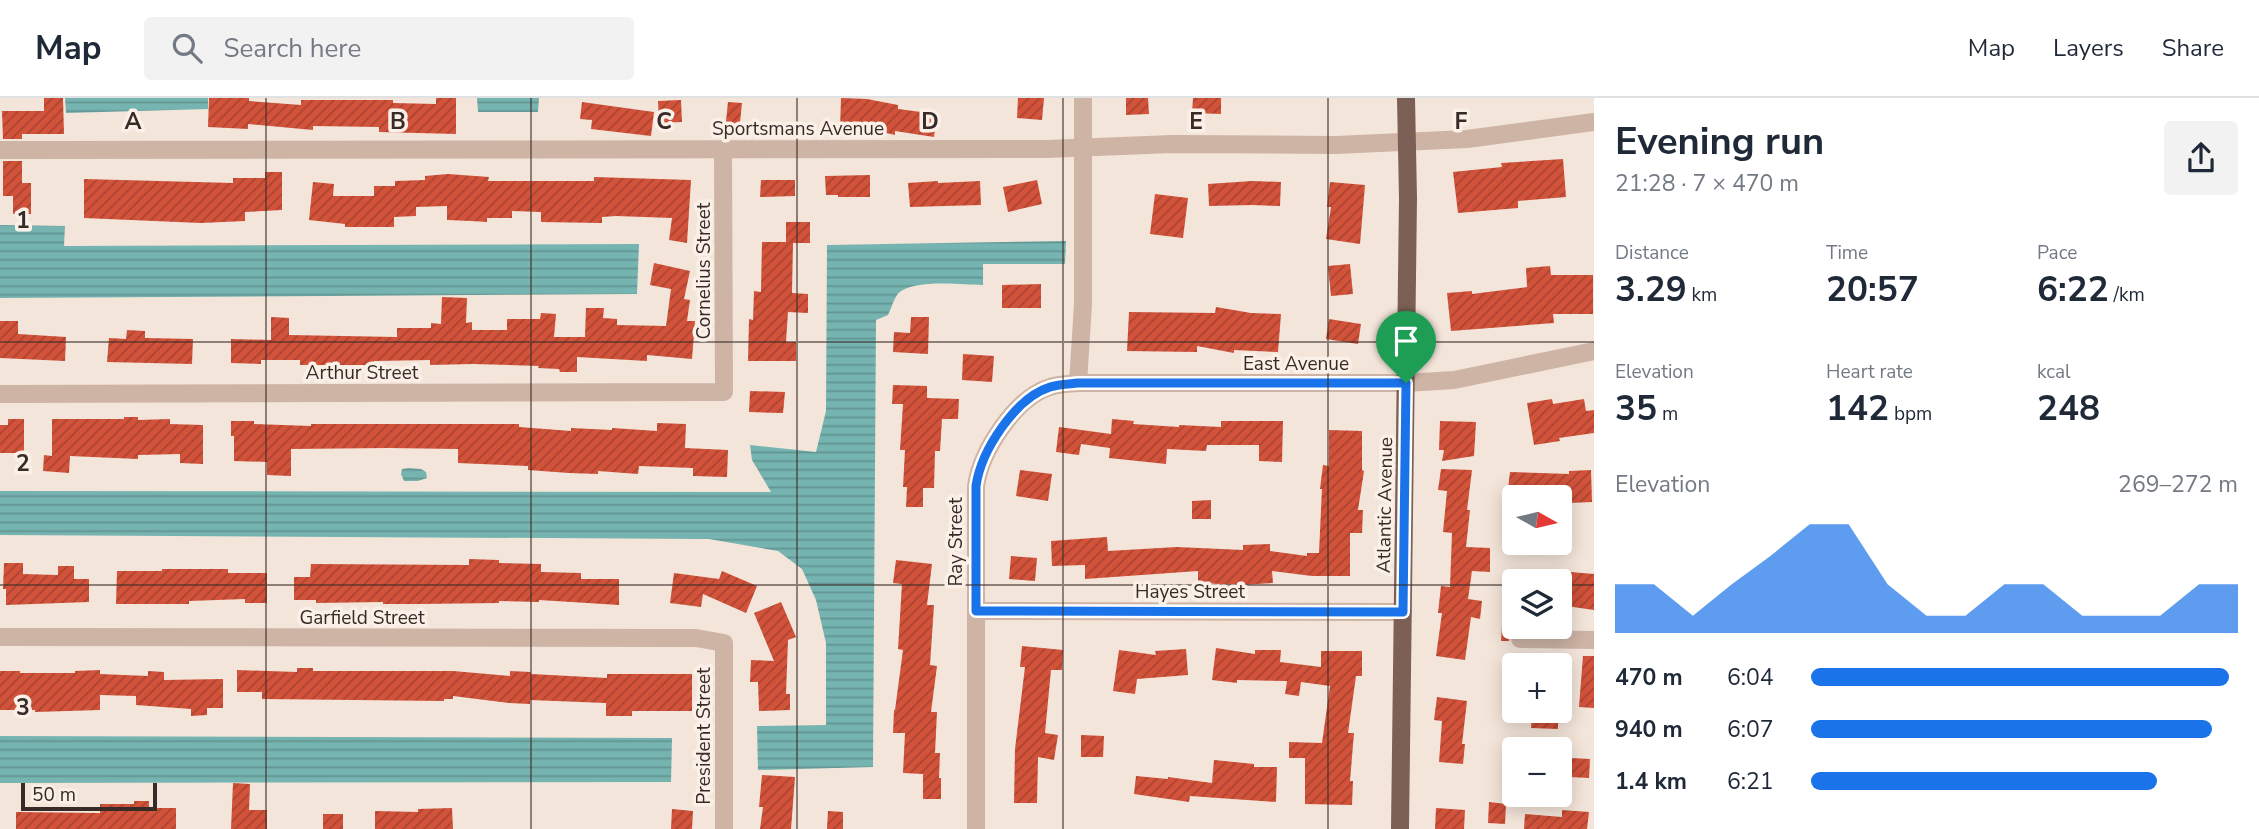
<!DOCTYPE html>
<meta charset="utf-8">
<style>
body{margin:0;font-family:"Nunito Sans",sans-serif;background:#f2f2f3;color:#1f2937;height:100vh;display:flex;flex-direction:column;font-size:26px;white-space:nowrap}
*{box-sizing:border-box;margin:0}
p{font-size:23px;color:#747a83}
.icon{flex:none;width:38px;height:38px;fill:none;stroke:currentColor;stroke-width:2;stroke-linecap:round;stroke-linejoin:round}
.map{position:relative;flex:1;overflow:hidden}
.drawer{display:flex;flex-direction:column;background:#fff;width:665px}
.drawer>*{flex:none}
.needle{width:46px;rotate:98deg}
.controls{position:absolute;left:1502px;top:387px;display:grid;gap:14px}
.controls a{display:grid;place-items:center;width:70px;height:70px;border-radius:7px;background:#fff;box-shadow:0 4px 18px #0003;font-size:35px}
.scale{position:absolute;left:21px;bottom:18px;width:136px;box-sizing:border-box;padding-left:7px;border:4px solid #382b27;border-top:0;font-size:19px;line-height:24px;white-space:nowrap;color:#382b27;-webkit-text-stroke:5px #fbf0e7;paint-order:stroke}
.pin{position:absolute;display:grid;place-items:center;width:60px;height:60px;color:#fff;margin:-72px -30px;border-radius:50% 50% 50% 0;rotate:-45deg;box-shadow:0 0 7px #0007}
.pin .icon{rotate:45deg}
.round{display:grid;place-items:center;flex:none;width:74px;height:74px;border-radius:7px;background:#f2f2f3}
.overview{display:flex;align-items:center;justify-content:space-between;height:119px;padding:0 21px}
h1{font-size:38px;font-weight:700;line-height:52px}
.figures{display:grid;grid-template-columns:repeat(3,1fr);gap:10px;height:119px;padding:7px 21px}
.figures div{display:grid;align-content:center}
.figures b{font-size:35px;font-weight:700}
.figures small{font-size:19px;font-weight:400}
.figures p{font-size:19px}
.chart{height:196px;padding:14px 21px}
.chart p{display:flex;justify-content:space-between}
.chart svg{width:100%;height:126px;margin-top:7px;fill:#1a73e8;opacity:.7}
ul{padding:0 21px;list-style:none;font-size:23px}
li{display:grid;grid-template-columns:112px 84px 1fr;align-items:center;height:52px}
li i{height:18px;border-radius:9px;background:#1a73e8}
header{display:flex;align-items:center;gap:42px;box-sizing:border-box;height:98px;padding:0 35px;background:#fff;border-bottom:2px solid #e0e1e3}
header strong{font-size:33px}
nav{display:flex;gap:38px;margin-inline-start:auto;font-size:24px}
.search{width:490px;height:63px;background:#f2f2f3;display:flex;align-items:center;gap:18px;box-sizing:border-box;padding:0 24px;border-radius:7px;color:#747a83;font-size:26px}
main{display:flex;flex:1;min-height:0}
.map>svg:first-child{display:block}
.water{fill:url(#water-rules)}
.building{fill:url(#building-hatch)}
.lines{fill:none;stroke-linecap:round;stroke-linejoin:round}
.minor{stroke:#cdb4a5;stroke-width:18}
.major{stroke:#7c6056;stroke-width:18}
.route-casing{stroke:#fff;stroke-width:14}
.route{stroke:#1a73e8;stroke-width:9}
.grid{fill:none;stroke:#382b27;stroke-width:2;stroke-opacity:0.55}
.labels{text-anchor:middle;stroke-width:7;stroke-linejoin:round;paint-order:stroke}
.street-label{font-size:19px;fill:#382b27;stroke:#fbf0e7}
.grid-label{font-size:23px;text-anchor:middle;font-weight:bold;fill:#382b27;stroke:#fbf0e7;stroke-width:7;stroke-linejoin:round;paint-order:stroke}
</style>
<header>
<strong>Map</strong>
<div class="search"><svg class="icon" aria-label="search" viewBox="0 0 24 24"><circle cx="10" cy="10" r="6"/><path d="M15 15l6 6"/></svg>Search here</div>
<nav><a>Map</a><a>Layers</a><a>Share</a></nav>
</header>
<main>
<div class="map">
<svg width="1594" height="731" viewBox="0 0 1594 731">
<defs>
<pattern id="water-rules" width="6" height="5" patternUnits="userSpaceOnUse" patternTransform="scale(1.75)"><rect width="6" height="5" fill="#76b4b1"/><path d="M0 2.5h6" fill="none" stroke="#629390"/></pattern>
<pattern id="building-hatch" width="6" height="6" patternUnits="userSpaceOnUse" patternTransform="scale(1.75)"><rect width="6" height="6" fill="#d2523a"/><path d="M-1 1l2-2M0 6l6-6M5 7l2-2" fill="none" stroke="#ab4431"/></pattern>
</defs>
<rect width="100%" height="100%" fill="#f4e5da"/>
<g class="water">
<path d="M65,0h143v11l-142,4z"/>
<path d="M477,0h62l-1,14h-60z"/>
<path d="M0,127l65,1 -1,20 575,-2 -2,50 -637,4z"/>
<path d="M1066,143l-1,23h-82v21c-20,0 -73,-7 -86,10 -4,6 -6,14 -9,20l-12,5 -3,447 -115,3 -1,-44 69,-1v-82l-10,-43 -14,-31 -24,-18 -69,-12 -709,-4v-44l771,1 -19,-32 -2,-15 66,7 10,-41 1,-166z"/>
<path d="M408,370l13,1 5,3 1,6 -9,3h-14l-3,-7 1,-5z"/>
<path d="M0,638l672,2 -1,44 -671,1z"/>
</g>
<g class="building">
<path d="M44,0h19l1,36h-42v5h-19l-1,-28h42z"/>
<path d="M209,0h40v3l52,4v-5h92v3l43,1v-6h20v36l-77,-2v-5l-66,-1v4l-65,-6v5l-40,-2z"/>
<path d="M841,0l26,1 31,6v4l39,5 -3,23 -39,-6v4l-17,-4 -38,-1z"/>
<path d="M1018,0h26l-2,22 -25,-2z"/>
<path d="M1126,0h22l1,16 -23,1z"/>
<path d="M1193,0h28v16l-29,-1z"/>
<path d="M681,2l1,22 -23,1 -1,-22z"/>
<path d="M582,4l72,10 -3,24 -60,-7 1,-9 -12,-1z"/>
<path d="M728,4l14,1 -3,29 -14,-1z"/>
<path d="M1563,61l3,38 -48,4v7l-60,5 -5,-41 49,-5 -1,-4z"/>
<path d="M3,63h19v22h9v31h-18v-18h-10z"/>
<path d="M265,74h17v38l-37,2v9l-44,2 -117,-5v-39l149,4v-5h32z"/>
<path d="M448,76l41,3 -1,4h106v-4l97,3 -4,63 -18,-3 3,-22 -56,-2 -14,1v6l-61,-1v-10l-29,-1v7h-25v4l-16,-1 -24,-1v-14l-31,1v9l-22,1v10h-49v-3l-36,-4 4,-38 21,2 -1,12h41v-10h21v-5l30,-1v-4z"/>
<path d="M870,77v22h-32v-2h-12l-1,-19z"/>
<path d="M761,82h34v16l-35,1z"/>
<path d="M1037,82l5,24 -34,8 -5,-25z"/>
<path d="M938,83v2l42,-2 1,24 -71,2 -2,-24z"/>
<path d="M1252,83l29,1 -1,24 -28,-1 -43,1 -1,-22z"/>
<path d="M1330,84l35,3 -5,59 -34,-5 5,-32h-4z"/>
<path d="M1155,96l33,4 -5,40 -33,-4z"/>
<path d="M786,124h24v21h-17l-1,50 16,1v19l-20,-1 -2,30h10v19h-48l1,-42 4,1 1,-29 7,1 1,-50h24z"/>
<path d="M654,165l36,8 -6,28 6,1 -3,21h8l-3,38 -45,-4v6l-70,-4v15h-17l-1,-3 -21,-1 1,-2 -66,-2 -43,1v-5l-56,1v4h-74v-5h-39v4l-30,-1v-24l40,1v-23l18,1v17l108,2v-9h34v-5l10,1 1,-27 25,1 -1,25 6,-1v8h35v-11h33l1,-6 15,1 -2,23h31l1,-29h18l-1,10 14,1v6l49,1 5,-37 -21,-4z"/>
<path d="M1350,166l3,30 -22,2 -3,-30z"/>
<path d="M1550,168l1,9h42v39h-40l1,9 -103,8 -4,-38 25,-2v3l55,-7 -1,-19z"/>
<path d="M1041,186v24h-39v-23z"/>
<path d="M1216,209l35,6 30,1 -3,38 -44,-2v3l-37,-7v6l-70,-1 2,-39 86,1z"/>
<path d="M911,219h18l-1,37 -35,-2 1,-20 16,1z"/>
<path d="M1329,221l32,5 -3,20 -32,-5z"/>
<path d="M0,223h18v13l48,3 -1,24 -65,-3z"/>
<path d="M127,232l18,1v7l48,1 -1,25 -85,-2 2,-24 17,1z"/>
<path d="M963,256l31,2 -2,26 -30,-2z"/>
<path d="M893,287l34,1v12l32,1 -1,20h-16l-2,32h-5l-1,37h-11v19h-17l1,-20h-4l2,-37h-5l3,-46h-11z"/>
<path d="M750,293l35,1 -2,21 -34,-1z"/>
<path d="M1552,301l1,5 31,-5 2,12 8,-1v23l-35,5 1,3 -26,4 -7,-42z"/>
<path d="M124,319h14v3l32,-1v5l33,1v39l-23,-1v-9l-42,1v4l-68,-3 -1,17 -26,-2 1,-16 8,1v-37h72z"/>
<path d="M8,321h16v34h-24v-28h8z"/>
<path d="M1112,321l22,2 -1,3 46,3v-2l42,2v-6h62l-1,41 -23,-1v-16h-52l-1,6 -39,-2 -1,15 -57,-6 1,-10 -29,-4 -2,11 -23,-3 3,-25 52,7z"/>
<path d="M231,323h23v3l57,2v-2h208v3l52,4v-3l41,2v-2l45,3v-8l29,1 -1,24 43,2 -1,27 -34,-1v-8l-54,-2 -1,8 -40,-3v3l-29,-1 -41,-3v-4l-70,-3v-14l-70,-1 -97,1v27l-24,-1v-13l-33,-1v-25h-3z"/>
<path d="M1440,323l36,1 -2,34 -32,5 2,-11h-5z"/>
<path d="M1329,332l33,1v39l2,1 -6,39h5l-1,23h-12v43h-38l-40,-5 1,12 -30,2 -45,-2v-12l-113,8v-14l-33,1 -1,-25 56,-4 1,14 69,-4 66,3v-5l27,-1v7l37,5v-3h12l3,-64h-2l3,-24 6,1z"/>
<path d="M1441,371l31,1 -5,40h3l-4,37 24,1v24l-18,-1 -4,28 14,2 -2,18 -9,-2 -6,43 -29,-4 6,-43h-4l3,-27 9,1 2,-54 -9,-1 4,-41 -9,-1z"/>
<path d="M1020,372l32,4 -4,27 -32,-5z"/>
<path d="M1591,372l1,32 -22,1v-2l-11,-1v-3h-52l3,-25 59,2v-3z"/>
<path d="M1211,402v19h-19v-18z"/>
<path d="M1011,458l26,2 -2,23 -26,-2z"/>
<path d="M469,461l30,1v3l42,1v8l40,1v6h38v26l-80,-5v2l-40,-1v2l-81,1h-35v-2l-67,1v-3h-22v-23h16l1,-13 158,1z"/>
<path d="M896,462l36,4 -5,41h7l-4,60 7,1 -6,46h6l-2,41h5l-1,25h2v21h-18v-25l-20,-1 2,-40h-12l1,-23h1l8,-60 -5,-1 4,-65 -9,-1z"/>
<path d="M4,465h19v11l35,1v-9h16v13h15v23l-83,3v-16h-3z"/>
<path d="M162,471h66v4h39v30h-22v-4l-56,2v3h-73l1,-33h45z"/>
<path d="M722,473l35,15 -11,27 -43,-19 -2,13 -31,-4 4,-30 45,6z"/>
<path d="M1559,473l35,3v36l-35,-5z"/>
<path d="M781,504l15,35 -8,3 -2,54h4v16l-31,1 -1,-29h-8l1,-22 23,1 -20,-48z"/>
<path d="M1502,528h15l-7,8 -1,7h-8z"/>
<path d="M1022,548l41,4 -1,20h-11l-6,63 13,2 -4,25 -16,-3 -1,46h-23l1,-54 10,-82h-5z"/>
<path d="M1216,550l39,6v-4h26l-1,12 41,5v-16h41v25h-6l-8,57h6l-4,48h3l-1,24 -47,-1v-46h-16v-16l33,1 8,-57 -29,-4 -2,14 -14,-2 2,-13 -50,-1v3l-25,-3z"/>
<path d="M1186,551l2,26 -51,4 -2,15 -22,-3 6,-41 37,5 -1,-4z"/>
<path d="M1583,558h11v52l-15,-1z"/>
<path d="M297,570h16v3h140l57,5v-5l21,1v2l76,4v-4h85v37h-60v5h-26v-13l-76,-3v4l-21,-1 -56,-7v3h-9v2l-182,-2v-7h-25v-22l60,2z"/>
<path d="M100,572v4l48,2v-5l16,1v8l59,-1v29h-16v7l-16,1v-7l-55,-4v-9l-36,-1v15l-65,2v-2h-35v-39h20v2h55v-2z"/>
<path d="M1437,599l30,4 -5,43h3l-2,20 -24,-2 3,-41 -8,-1z"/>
<path d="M1532,612h26v19l-27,-1z"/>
<path d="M1081,637l23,1 -1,21h-22z"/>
<path d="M1571,660l19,1 -1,19 -19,-1z"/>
<path d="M1214,662l40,4v3h23l-1,35 -86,-6 -1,6 -55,-8 2,-18 32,3v-2l44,6z"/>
<path d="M762,677l33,2 -4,52h-31l3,-22h-4z"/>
<path d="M233,685l17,1 -1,26h18v19h-36z"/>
<path d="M134,703h15v7h27v21h-160v-17l84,1v-9h34z"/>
<path d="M1489,704l17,2 -1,20 -17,-1z"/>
<path d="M452,710l1,21h-78v-18l43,1v-3z"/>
<path d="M1436,710l29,2 -1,19h-29z"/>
<path d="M672,711l21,2 -1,18h-21z"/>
<path d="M1562,712l27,2 -2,17h-63l1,-15 37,3z"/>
<path d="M828,713l15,1v17h-16z"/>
<rect x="323" y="716" width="20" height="15"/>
</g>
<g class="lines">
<g class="minor">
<path d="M0,52l1047,-1 125,-5 164,1 131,-6 127,-17"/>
<path d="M1078,285l5,-79v-206"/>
<path d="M0,296l724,-2 -1,-243"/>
<path d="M976,513l427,1"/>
<path d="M0,539l696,1 28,5v186"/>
<path d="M1520,541l74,1"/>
<path d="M976,731v-343c5,-35 39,-88 74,-99 9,-3 19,-3 28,-4h328l48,-3 140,-29"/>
</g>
<path class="major" d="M1400,731l8,-631 -2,-100"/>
</g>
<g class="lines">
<g class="route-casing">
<path id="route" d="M1078,285h328l-3,229 -427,-1v-125c5,-35 39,-88 74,-99 9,-3 19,-3 28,-4z"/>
</g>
<use href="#route" class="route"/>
</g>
<path class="grid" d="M266,0v731M531,0v731M797,0v731M1063,0v731M1328,0v731M0,244h1594M0,487h1514M1559,487h35"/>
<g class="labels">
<g class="street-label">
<text x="798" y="37">Sportsmans Avenue</text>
<text transform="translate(703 173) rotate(-90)" y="7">Cornelius Street</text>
<text x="1296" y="272">East Avenue</text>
<text x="362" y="281">Arthur Street</text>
<text transform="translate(1384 407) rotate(-89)" y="7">Atlantic Avenue</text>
<text transform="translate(955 444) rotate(-90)" y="7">Ray Street</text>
<text x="1190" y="500">Hayes Street</text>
<text x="362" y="526">Garfield Street</text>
<text transform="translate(703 638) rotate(-90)" y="7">President Street</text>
</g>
</g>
<g class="grid-label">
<text x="133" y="31">A</text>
<text x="398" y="31">B</text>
<text x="664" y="31">C</text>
<text x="930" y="31">D</text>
<text x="1196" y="31">E</text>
<text x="1461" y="31">F</text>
<text x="23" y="130">1</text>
<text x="23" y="373">2</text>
<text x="23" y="617">3</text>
</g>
</svg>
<div class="controls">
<a><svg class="needle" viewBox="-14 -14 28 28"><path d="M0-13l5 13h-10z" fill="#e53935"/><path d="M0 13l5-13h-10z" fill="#747a83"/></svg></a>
<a><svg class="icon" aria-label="layers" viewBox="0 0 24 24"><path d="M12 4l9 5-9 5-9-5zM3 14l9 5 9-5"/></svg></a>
<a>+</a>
<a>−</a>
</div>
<div class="scale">50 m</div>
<div class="pin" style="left:1406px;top:285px;background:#1e9e55"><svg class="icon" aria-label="arrive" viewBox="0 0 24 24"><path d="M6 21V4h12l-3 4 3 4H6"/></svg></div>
</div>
<section class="drawer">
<div class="overview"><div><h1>Evening run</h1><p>21:28 · 7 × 470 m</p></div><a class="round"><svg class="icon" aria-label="share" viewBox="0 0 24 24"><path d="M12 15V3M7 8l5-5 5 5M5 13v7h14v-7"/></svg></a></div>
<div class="figures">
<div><p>Distance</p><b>3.29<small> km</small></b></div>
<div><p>Time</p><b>20:57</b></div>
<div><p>Pace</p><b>6:22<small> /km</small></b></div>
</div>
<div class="figures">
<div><p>Elevation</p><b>35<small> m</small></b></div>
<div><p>Heart rate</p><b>142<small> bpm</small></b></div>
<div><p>kcal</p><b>248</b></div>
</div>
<div class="chart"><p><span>Elevation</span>269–272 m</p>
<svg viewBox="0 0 160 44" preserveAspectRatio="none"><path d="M0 44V27L10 27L20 38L30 27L40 17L50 6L60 6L70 27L80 38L90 38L100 27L110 27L120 38L130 38L140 38L150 27L160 27V44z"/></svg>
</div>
<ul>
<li><b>470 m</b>6:04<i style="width:98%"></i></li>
<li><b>940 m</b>6:07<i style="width:94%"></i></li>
<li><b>1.4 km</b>6:21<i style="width:81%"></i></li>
</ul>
</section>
</main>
